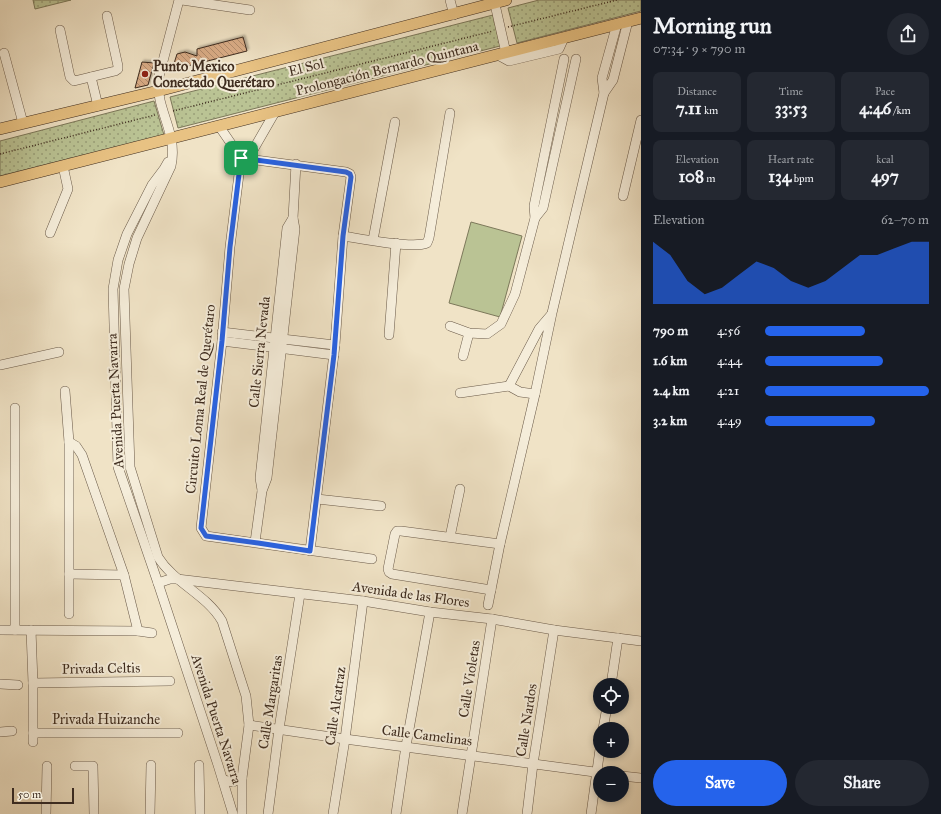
<!DOCTYPE html>
<meta charset="utf-8">
<style>
body{margin:0;font-family:"IM FELL Great Primer",serif;background:#242831;color:#f1f3f6;height:100vh;display:flex;flex-direction:column;font-size:15px;white-space:nowrap}
*{box-sizing:border-box;margin:0}
p{font-size:13px;color:#9ea1a6}
.icon{flex:none;width:22px;height:22px;fill:none;stroke:currentColor;stroke-width:2;stroke-linecap:round;stroke-linejoin:round}
.map{position:relative;flex:1;overflow:hidden}
.details{display:flex;flex-direction:column;background:#171b24;width:300px}
.details>*{flex:none}
.buttons{position:absolute;left:593px;top:678px;display:grid;gap:8px}
.buttons a{display:grid;place-items:center;width:36px;height:36px;border-radius:50%;background:#171b24;box-shadow:0 2px 6px #0003;font-size:20px}
.scale{position:absolute;left:12px;bottom:10px;width:62px;box-sizing:border-box;padding-left:4px;border:2px solid #3e2c1f;border-top:0;font-size:11px;line-height:14px;white-space:nowrap;color:#3e2c1f;-webkit-text-stroke:3px #f5edda;paint-order:stroke}
.pin{position:absolute;display:grid;place-items:center;width:34px;height:34px;color:#fff;margin:-17px;border-radius:8px;box-shadow:0 2px 6px #0006}
.round{display:grid;place-items:center;flex:none;width:42px;height:42px;border-radius:21px;background:#242831}
.head{display:flex;align-items:center;justify-content:space-between;height:68px;padding:0 12px}
h1{font-size:22px;font-weight:800;line-height:30px}
.metrics{display:grid;grid-template-columns:repeat(3,1fr);gap:6px;height:68px;padding:4px 12px}
.metrics div{display:grid;align-content:center;border-radius:8px;background:#242831;text-align:center}
.metrics b{font-size:17px;font-weight:800}
.metrics small{font-size:11px;font-weight:400}
.metrics p{font-size:11px}
.chart{height:112px;padding:8px 12px}
.chart p{display:flex;justify-content:space-between}
.chart svg{width:100%;height:72px;margin-top:4px;fill:#2563eb;opacity:.7}
.primary-button{display:flex;gap:8px;margin-top:auto;padding:8px 12px}
.primary-button a{flex:1;height:46px;border-radius:24px;background:#2563eb;color:#fff;font-size:16px;font-weight:800;line-height:46px;text-align:center}
.primary-button a+a{background:#242831;color:#f1f3f6}
ul{padding:0 12px;list-style:none;font-size:13px}
li{display:grid;grid-template-columns:64px 48px 1fr;align-items:center;height:30px}
li i{height:10px;border-radius:5px;background:#2563eb}
main{display:flex;flex:1;min-height:0}
.map>svg:first-child{display:block}
.grass{fill:url(#grass-dots);stroke:#7c785a}
.pitch{fill:#bac394;stroke:#7c785a}
.building{fill:url(#building-back-hatch);stroke:#3e2c1f;filter:url(#shadow)}
.lines{fill:none;stroke-linecap:round;stroke-linejoin:round}
.minor-casing{stroke:#6a5a49;stroke-width:10}
.major-casing{stroke:#3e2c1f;stroke-width:12}
.path{stroke:#3e2c1f;stroke-width:1.5;stroke-dasharray:1 2;stroke-linecap:butt}
.minor{stroke:#f5edda;stroke-width:9}
.major{stroke:#e8c283;stroke-width:11}
.route-casing{stroke:#fff;stroke-width:8}
.route{stroke:#2563eb;stroke-width:5}
.poi-dot{fill:#8f2418;stroke:#f5edda;stroke-width:1.5}
.labels{text-anchor:middle;stroke-width:4;stroke-linejoin:round;paint-order:stroke}
.poi-label{font-size:14px;font-weight:bold;fill:#3e2c1f;stroke:#f5edda;text-anchor:start}
.street-label{font-size:14px;fill:#3e2c1f;stroke:#f5edda}
</style>
<main>
<div class="map">
<svg width="641" height="814" viewBox="0 0 641 814">
<defs>
<pattern id="grass-dots" width="8" height="8" patternUnits="userSpaceOnUse"><rect width="8" height="8" fill="#bac394"/><path d="M2 2h.1M6 6h.1" fill="none" stroke="#999f78" stroke-width="1.8" stroke-linecap="round"/></pattern>
<pattern id="building-back-hatch" width="6" height="6" patternUnits="userSpaceOnUse"><rect width="6" height="6" fill="#d9ac86"/><path d="M-1 5l2 2M0 0l6 6M5-1l2 2" fill="none" stroke="#b18c6d"/></pattern>
<filter id="shadow"><feDropShadow dx="2" dy="-2" stdDeviation="1" flood-color="#0004"/></filter>
</defs>
<rect width="100%" height="100%" fill="#f0e3c6"/>
<filter id="stains"><feTurbulence type="fractalNoise" baseFrequency=".005" numOctaves="4"/><feColorMatrix values="0 0 0 0 .2 0 0 0 0 .09 0 0 0 0 .02 0 0 0 .5 -.17"/></filter>
<radialGradient id="worn" r=".72"><stop offset=".6" stop-color="#630" stop-opacity="0"/><stop offset="1" stop-color="#630" stop-opacity=".3"/></radialGradient>
<g class="grass">
<path d="M33,0h38l-36,9z"/>
<path d="M539,0h102v11l-124,32 -9,-35z"/>
<path d="M493,15l7,31 -322,82 -8,-31z"/>
<path d="M154,101l10,34 -164,41v-35z"/>
</g>
<path class="pitch" d="M471,222l51,14 -22,81 -51,-14z"/>
<g class="building">
<path d="M243,37l4,14 -75,19 5,-16 8,-2 12,4v-7z"/>
<path d="M142,62l12,1 -6,22 -13,3z"/>
</g>
<g class="lines">
<g class="minor-casing">
<g id="minor">
<path d="M179,0l-21,80c-1,21 9,39 13,58 2,10 2,19 0,28l-34,72 -8,26 -5,25 6,178 28,90c16,26 48,37 64,64l24,75 3,29 -7,53v36"/>
<path d="M182,0l68,10"/>
<path d="M450,0l4,15"/>
<path d="M494,0l12,53"/>
<path d="M60,30l10,47 4,4 41,-10 3,-2v-3l-11,-50"/>
<path d="M4,53l19,70"/>
<path d="M498,55l11,6 50,-12 5,-11"/>
<path d="M91,77l7,29"/>
<path d="M604,93l9,-13 15,-59"/>
<path d="M219,126l22,32 -11,89 -8,94 -21,187 5,8 166,23"/>
<path d="M241,158l105,14 4,2 1,3 -8,59 -8,109 -25,206"/>
<path d="M248,159l27,-47"/>
<path d="M168,162l-4,7 -12,16 -25,49 -9,26 -5,29 5,178 40,116 60,182 15,49"/>
<path d="M623,196l18,-76"/>
<path d="M535,218l8,-10 33,-149"/>
<path d="M50,233l18,-44 -5,-23"/>
<path d="M343,236c19,3 69,13 84,7l2,-5 21,-125"/>
<path d="M373,240l22,-118"/>
<path d="M450,326l19,7 18,1 14,-10 14,-30 20,-76 -1,-12 30,-147"/>
<path d="M222,332l113,13"/>
<path d="M389,335l7,-92"/>
<path d="M222,341l112,14"/>
<path d="M463,356l6,-23"/>
<path d="M0,365l59,-13"/>
<path d="M509,386l30,-57 12,-14"/>
<path d="M65,391l4,51v172"/>
<path d="M460,393l49,-7 11,6 15,2"/>
<path d="M69,442l7,4 6,9 42,120 14,56"/>
<path d="M262,490l-2,-12 27,-250 6,-10"/>
<path d="M317,499l64,7"/>
<path d="M450,537l10,-48"/>
<path d="M255,542l7,-51 5,-13 28,-249 -2,-11 3,-54"/>
<path d="M69,574l55,1"/>
<path d="M158,583l12,-4h7l186,22 67,11 62,7 62,11 87,11"/>
<path d="M491,590l-99,-16 -3,-2 -1,-3 7,-35 2,-3h4l99,13"/>
<path d="M488,605l12,-61 35,-150 17,-81 52,-220 -2,-15 15,-54"/>
<path d="M0,630l138,1 14,2"/>
<path d="M15,630v-222"/>
<path d="M31,630l2,53v59"/>
<path d="M33,683l137,-2"/>
<path d="M0,684l18,1"/>
<path d="M611,685l7,-47"/>
<path d="M249,725l96,14 257,34"/>
<path d="M603,729l4,-22"/>
<path d="M0,732l12,-1"/>
<path d="M33,733h145"/>
<path d="M199,765l1,49"/>
<path d="M75,766h18l1,48"/>
<path d="M622,776l19,2"/>
<path d="M223,780l10,2 9,-4"/>
<path d="M46,814l1,-48"/>
<path d="M150,814l1,-49"/>
<path d="M268,814l11,-85 21,-135"/>
<path d="M333,814l12,-75 18,-138"/>
<path d="M396,814l10,-68 24,-134"/>
<path d="M462,814l30,-195"/>
<path d="M527,814l6,-50 21,-134"/>
<path d="M591,814l9,-65"/>
</g>
</g>
<g class="major-casing">
<g id="major">
<path d="M0,129l158,-38 348,-91"/>
<path d="M0,182l641,-164"/>
</g>
</g>
<g class="path">
<path d="M508,27l109,-27"/>
<path d="M173,111l320,-80"/>
<path d="M0,154l155,-39"/>
</g>
<use href="#minor" class="minor"/>
<use href="#major" class="major"/>
</g>
<g class="lines">
<g class="route-casing">
<path id="route" d="M241,158l105,14 4,2 1,3 -8,59 -9,119 -24,196 -52,-8 -52,-7 -5,-8 21,-187 8,-94z"/>
</g>
<use href="#route" class="route"/>
</g>
<circle class="poi-dot" cx="145" cy="74" r="4"/>
<g class="labels">
<g class="poi-label">
<text x="153" y="71">Punto Mexico<tspan x="153" dy="16">Conectado Querétaro</tspan></text>
</g>
<g class="street-label">
<text transform="translate(306 67) rotate(-14)" y="5">El Sol</text>
<text transform="translate(387 68) rotate(-14)" y="5">Prolongación Bernardo Quintana</text>
<text transform="translate(259 352) rotate(-84)" y="5">Calle Sierra Nevada</text>
<text transform="translate(200 399) rotate(-84)" y="5">Circuito Loma Real de Querétaro</text>
<text transform="translate(115 401) rotate(-93)" y="5">Avenida Puerta Navarra</text>
<text transform="translate(411 594) rotate(8)" y="5">Avenida de las Flores</text>
<text transform="translate(101 668) rotate(-1)" y="5">Privada Celtis</text>
<text transform="translate(469 679) rotate(-81)" y="5">Calle Violetas</text>
<text transform="translate(270 702) rotate(-81)" y="5">Calle Margaritas</text>
<text transform="translate(335 706) rotate(-82)" y="5">Calle Alcatraz</text>
<text x="106" y="724">Privada Huizanche</text>
<text transform="translate(217 719) rotate(72)" y="5">Avenida Puerta Navarra</text>
<text transform="translate(526 720) rotate(-81)" y="5">Calle Nardos</text>
<text transform="translate(427 735) rotate(7)" y="5">Calle Camelinas</text>
</g>
</g>
<rect width="100%" height="100%" filter="url(#stains)"/>
<rect width="100%" height="100%" fill="url(#worn)"/>
</svg>
<div class="buttons">
<a><svg class="icon" aria-label="locate" viewBox="0 0 24 24"><circle cx="12" cy="12" r="6"/><path d="M12 2v4M12 18v4M2 12h4M18 12h4"/></svg></a>
<a>+</a>
<a>−</a>
</div>
<div class="scale">50 m</div>
<div class="pin" style="left:241px;top:158px;background:#1e9e55"><svg class="icon" aria-label="arrive" viewBox="0 0 24 24"><path d="M6 21V4h12l-3 4 3 4H6"/></svg></div>
</div>
<section class="details">
<div class="head"><div><h1>Morning run</h1><p>07:34 · 9 × 790 m</p></div><a class="round"><svg class="icon" aria-label="share" viewBox="0 0 24 24"><path d="M12 15V3M7 8l5-5 5 5M5 13v7h14v-7"/></svg></a></div>
<div class="metrics">
<div><p>Distance</p><b>7.11<small> km</small></b></div>
<div><p>Time</p><b>33:53</b></div>
<div><p>Pace</p><b>4:46<small> /km</small></b></div>
</div>
<div class="metrics">
<div><p>Elevation</p><b>108<small> m</small></b></div>
<div><p>Heart rate</p><b>134<small> bpm</small></b></div>
<div><p>kcal</p><b>497</b></div>
</div>
<div class="chart"><p><span>Elevation</span>62–70 m</p>
<svg viewBox="0 0 160 44" preserveAspectRatio="none"><path d="M0 44V6L10 14L20 30L30 38L40 34L50 26L60 18L70 22L80 30L90 34L100 30L110 22L120 14L130 14L140 10L150 6L160 6V44z"/></svg>
</div>
<ul>
<li><b>790 m</b>4:56<i style="width:61%"></i></li>
<li><b>1.6 km</b>4:44<i style="width:72%"></i></li>
<li><b>2.4 km</b>4:21<i style="width:100%"></i></li>
<li><b>3.2 km</b>4:49<i style="width:67%"></i></li>
</ul>
<div class="primary-button"><a>Save</a><a>Share</a></div>
</section>
</main>
